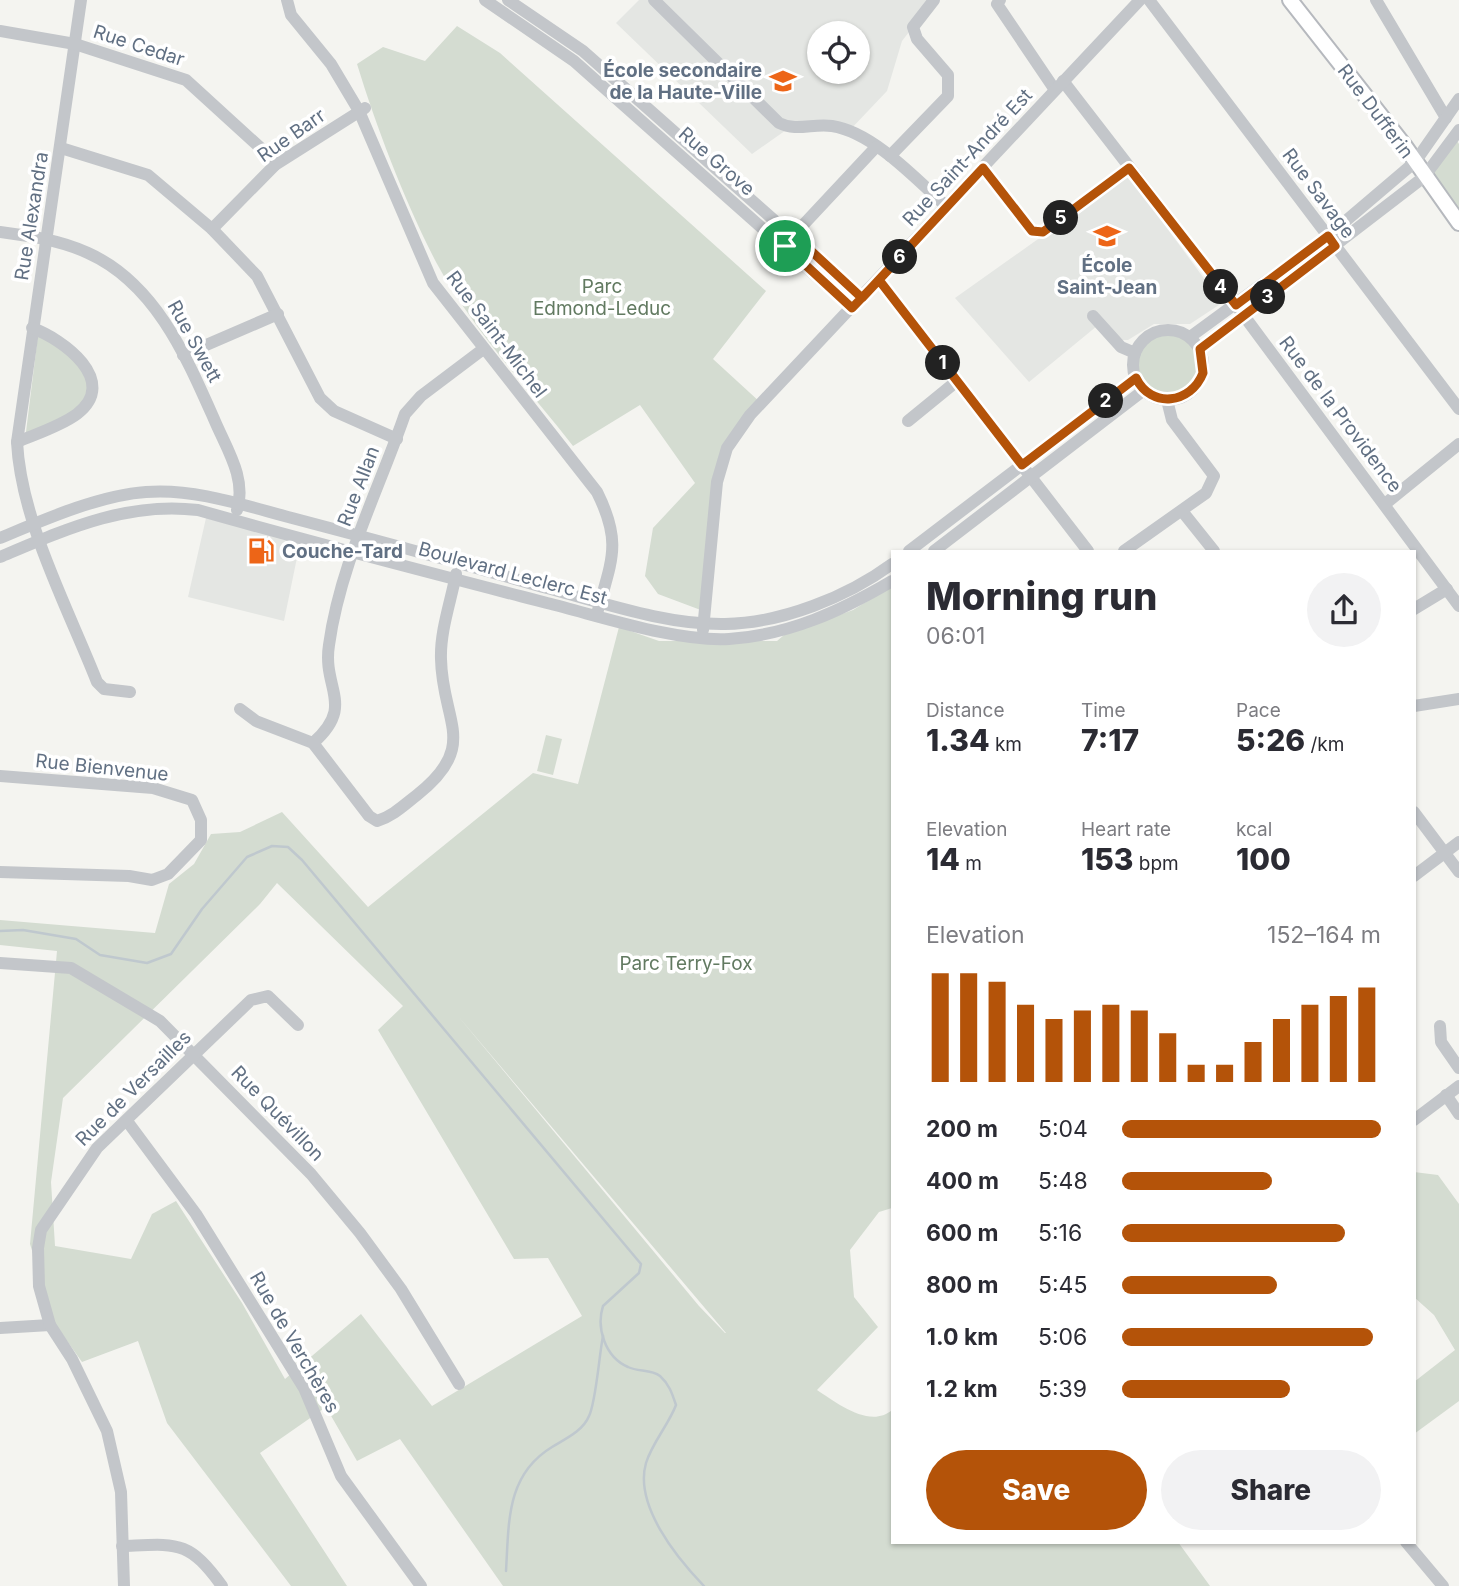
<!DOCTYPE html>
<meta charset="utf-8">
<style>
body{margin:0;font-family:Inter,sans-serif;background:#f2f2f3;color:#2b2b33;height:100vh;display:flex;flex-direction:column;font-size:26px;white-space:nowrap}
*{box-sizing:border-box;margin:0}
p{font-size:23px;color:#7c7c81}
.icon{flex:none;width:38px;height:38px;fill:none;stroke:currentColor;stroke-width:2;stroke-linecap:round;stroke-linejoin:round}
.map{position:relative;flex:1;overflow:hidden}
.panel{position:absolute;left:891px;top:550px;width:525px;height:994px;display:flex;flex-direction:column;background:#fff;border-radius:0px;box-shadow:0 2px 5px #0004}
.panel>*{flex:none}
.fabs{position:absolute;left:807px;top:21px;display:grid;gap:14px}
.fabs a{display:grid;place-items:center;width:63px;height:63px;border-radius:50%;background:#fff;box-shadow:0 2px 5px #0004;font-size:35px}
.pin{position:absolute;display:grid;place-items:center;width:60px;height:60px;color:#fff;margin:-30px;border:4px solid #fff;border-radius:50%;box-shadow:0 2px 7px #0007}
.km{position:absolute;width:35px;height:35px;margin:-18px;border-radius:50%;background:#222;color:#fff;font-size:19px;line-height:35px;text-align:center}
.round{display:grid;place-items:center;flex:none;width:74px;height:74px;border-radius:37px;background:#f2f2f3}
.overview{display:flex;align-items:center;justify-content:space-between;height:119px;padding:0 35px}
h1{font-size:38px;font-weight:800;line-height:52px}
.stats{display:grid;grid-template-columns:repeat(3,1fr);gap:10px;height:119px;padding:7px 35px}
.stats div{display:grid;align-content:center}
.stats b{font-size:30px;font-weight:800}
.stats small{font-size:19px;font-weight:400}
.stats p{font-size:19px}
.chart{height:196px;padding:14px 35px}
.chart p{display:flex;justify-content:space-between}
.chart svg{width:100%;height:126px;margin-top:7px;stroke:#b45309;stroke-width:6}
.action{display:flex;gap:14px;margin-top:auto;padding:14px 35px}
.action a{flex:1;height:80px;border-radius:42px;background:#b45309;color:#fff;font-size:28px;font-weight:800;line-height:80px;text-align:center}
.action a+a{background:#f2f2f3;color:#2b2b33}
ul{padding:0 35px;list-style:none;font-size:23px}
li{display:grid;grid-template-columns:112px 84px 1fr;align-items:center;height:52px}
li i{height:18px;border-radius:9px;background:#b45309}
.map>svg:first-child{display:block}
.built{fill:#e4e6e3;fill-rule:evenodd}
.green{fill:#d4dcd1;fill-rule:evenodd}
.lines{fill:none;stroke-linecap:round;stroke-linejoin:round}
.stream{stroke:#bfc8ce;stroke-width:2.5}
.major-casing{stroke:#b6b9be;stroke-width:18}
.minor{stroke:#c3c6ca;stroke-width:12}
.major{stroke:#fff;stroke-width:14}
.route-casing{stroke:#fff;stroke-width:14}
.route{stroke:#b45309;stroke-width:9}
.labels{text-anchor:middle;stroke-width:7;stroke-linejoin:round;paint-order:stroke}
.street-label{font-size:19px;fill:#617083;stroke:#fff}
.poi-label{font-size:19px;font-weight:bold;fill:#617083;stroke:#fff;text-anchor:end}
.park-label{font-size:19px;fill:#627a61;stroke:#fff}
</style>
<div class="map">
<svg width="1459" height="1586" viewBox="0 0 1459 1586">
<rect width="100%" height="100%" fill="#f4f4f0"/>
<g class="built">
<path d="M639,0h295l-32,41 -15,50 -38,40 -60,-3 -37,26 -136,-131zM819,33h39v39h-39z"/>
<path d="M1128,175l94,128 -32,21h-36l-26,16h-8l-17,-19 -74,61 -74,-84z"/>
<path d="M206,518l94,25 -16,78 -96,-24z"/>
</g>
<g class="green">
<path d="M457,26l43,27 266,238 -53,68 48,44 -34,45 -21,164 -48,-18 -13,-18 8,-48 42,-45 -55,-78 -67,41c-46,-59 -101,-117 -137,-184 -31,-60 -59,-133 -79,-198l26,-17 42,14z"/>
<path d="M1455,138l4,6v77l-35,-44z"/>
<circle cx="1168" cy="365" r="35"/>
<path d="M38,335c34,20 50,25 55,68l-68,37z"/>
<path d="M892,586v622l-13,4 -29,38 4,47 24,30 -61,63c20,13 53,39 75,20v132h286l32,44h-707l-103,-147 -43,22 -31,-54 -66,46 87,133h-56l-124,-163 -29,-82 -56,21 -27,-38 -25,-80 27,-293 -57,-6v-25l155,13 14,-49 25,-20 17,-30 29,-2 42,-20 86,95 165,-134 45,11 41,-157 40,14h118l7,-6 69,-25zM277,883l126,123 -25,24 136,229 34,-1 34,58 -150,90 -71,-92 -76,65 -43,-76 -66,-102 -24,13 -21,45 -76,-13 -4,-64 12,-84 197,-194zM458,1016l268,317h-1l-26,-27z"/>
<path d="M546,735l16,4 -9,36 -16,-4z"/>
<path d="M1414,1172l24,3 21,29v197l-45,33v-52l41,-32 -21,-35 -20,-18z"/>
</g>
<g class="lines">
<g class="stream">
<path d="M0,931l23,-1 53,9 24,16 47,8 24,-9 31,-45 45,-52 25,-11 16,1 14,13 339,404 -2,9 -36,33c-7,22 2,51 25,61 10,5 23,2 32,9 9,8 12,17 16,29 -7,19 -24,38 -30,58 -12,42 30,94 58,123"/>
<path d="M506,1571c3,-49 0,-96 46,-124 13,-8 31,-16 37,-31 7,-14 10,-60 14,-80"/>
</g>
<g class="major-casing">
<path id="major" d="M1290,0l114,145 55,78"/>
</g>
<g class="minor">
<path d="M81,0l-64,442c4,79 51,166 80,240l7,7 26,3"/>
<path d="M287,0l4,15 40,49 28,47 74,172 164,209c25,50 15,67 1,118"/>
<path d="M485,0l89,61 278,247"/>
<path d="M508,0l75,51 279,247"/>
<path d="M654,0l125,123c18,9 34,0 53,3 41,6 85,54 115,81"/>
<path d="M1000,0l-3,4 58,86"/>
<path d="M1149,0l310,409"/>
<path d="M1376,0l70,118"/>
<path d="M0,31l75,13 111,36 79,72 10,13"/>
<path d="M1063,81l173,224 223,301"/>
<path d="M61,148l87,27 64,54 45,47 63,122 14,13 63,28"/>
<path d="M890,156l58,-60v-21l-31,-36 -4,-12 21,-27"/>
<path d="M983,168l49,63 11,1 86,-64"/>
<path d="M212,229l63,-64 90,-57"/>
<path d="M0,232c30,4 60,8 88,21 67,30 98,103 126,166 12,29 33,59 23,91"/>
<path d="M790,239l86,-92"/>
<path d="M879,280l209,271"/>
<path d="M1093,316l28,31 14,6"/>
<circle cx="1168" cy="365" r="35"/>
<path d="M1190,337l138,-101 87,-74 44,-63"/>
<path d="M1200,349l224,-172 35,-47"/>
<path d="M183,355l95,-41"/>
<path d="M908,421l49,-40"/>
<path d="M17,442c19,-8 44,-16 60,-28 43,-33 -14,-75 -45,-86"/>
<path d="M1385,504l74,-60"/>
<path d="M1182,511l32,40"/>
<path d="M0,538c43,-18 100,-43 146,-46 49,-4 100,14 146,26 84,22 168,45 251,69 58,15 122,38 182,37 57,-1 122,-27 167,-60"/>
<path d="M909,551l227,-173"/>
<path d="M934,551l210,-161"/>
<path d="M1124,551l82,-58 8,-17 -42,-56 -5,-20"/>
<path d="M0,557c64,-27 127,-56 198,-47 116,33 233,63 349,93 53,13 129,39 182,36 60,-4 112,-28 163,-58"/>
<path d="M1414,609l33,-20"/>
<path d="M703,630l14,-148 10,-34 23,-33 390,-415"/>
<path d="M1414,706l45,-7"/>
<path d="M240,709l16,12 57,22 56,73 8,5c16,-5 27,-16 40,-26 63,-50 25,-73 24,-136 -1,-28 10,-58 15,-85"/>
<path d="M313,743c43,-38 9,-54 16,-98 11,-80 50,-156 76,-231l16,-18 61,-46"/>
<path d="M0,776l153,12 39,12 9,20v20l-33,34 -16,6 -23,-4 -129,-4"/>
<path d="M1414,812l45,60"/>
<path d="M1414,876l45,-34"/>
<path d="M0,963l71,5 89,53 151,153 49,59 41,56 58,95"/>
<path d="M1440,1026l1,16 18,26"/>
<path d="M1446,1095l13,19"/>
<path d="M1414,1120l45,-34"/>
<path d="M127,1121l69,93 108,174 37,88 80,110"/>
<path d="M0,1328l50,-3"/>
<path d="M1406,1542l37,44"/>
<path d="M122,1546c55,-2 66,-7 100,40"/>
<path d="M124,1586l-3,-94 -14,-61 -35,-72 -22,-34 -11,-39 -1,-38 3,-18 56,-82 154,-148 17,-4 30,29"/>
</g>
<use href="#major" class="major"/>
</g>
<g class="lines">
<g class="route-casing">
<path id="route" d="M785,246l67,62 27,-28 143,185 114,-87c15,31 55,26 67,-5l-3,-24 135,-103 -7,-10 -92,69 -107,-137 -86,64 -11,-1 -49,-63 -121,130 -68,-63 -9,11"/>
</g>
<use href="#route" class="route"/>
</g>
<defs>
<g id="school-bare" transform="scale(2.1)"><path d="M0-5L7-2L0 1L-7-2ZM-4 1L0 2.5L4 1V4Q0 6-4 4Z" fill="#ed6517" stroke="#fff" stroke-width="2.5" paint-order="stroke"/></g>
<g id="fuel-bare" transform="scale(2.1)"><path d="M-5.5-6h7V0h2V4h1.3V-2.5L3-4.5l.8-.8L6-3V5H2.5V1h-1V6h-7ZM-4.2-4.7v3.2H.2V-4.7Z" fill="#ed6517" stroke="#fff" stroke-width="2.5" paint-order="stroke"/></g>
</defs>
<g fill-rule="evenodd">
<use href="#school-bare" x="783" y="81"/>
<use href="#school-bare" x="1107" y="236"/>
<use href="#fuel-bare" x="261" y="551"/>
</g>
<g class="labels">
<g class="street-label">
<text transform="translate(139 45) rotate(18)" y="7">Rue Cedar</text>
<text transform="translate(1376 111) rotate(53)" y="7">Rue Dufferin</text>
<text transform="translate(291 135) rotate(-35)" y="7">Rue Barr</text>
<text transform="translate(967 157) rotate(-47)" y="7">Rue Saint-André Est</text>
<text transform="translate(717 161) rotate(41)" y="7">Rue Grove</text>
<text transform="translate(1319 193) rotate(53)" y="7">Rue Savage</text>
<text transform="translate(31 216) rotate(-81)" y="7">Rue Alexandra</text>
<text transform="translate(497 334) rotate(53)" y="7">Rue Saint-Michel</text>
<text transform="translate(195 341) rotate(61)" y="7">Rue Swett</text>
<text transform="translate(1341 414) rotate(53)" y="7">Rue de la Providence</text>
<text transform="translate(358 486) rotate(-69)" y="7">Rue Allan</text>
<text transform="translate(513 573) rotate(15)" y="7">Boulevard Leclerc Est</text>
<text transform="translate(102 767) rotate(6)" y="7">Rue Bienvenue</text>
<text transform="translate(133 1088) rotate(-45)" y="7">Rue de Versailles</text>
<text transform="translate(278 1113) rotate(46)" y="7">Rue Quévillon</text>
<text transform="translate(295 1342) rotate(60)" y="7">Rue de Verchères</text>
</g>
<g class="poi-label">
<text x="762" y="77">École secondaire<tspan x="762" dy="22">de la Haute-Ville</tspan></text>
<text x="1107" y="272" text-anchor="middle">École<tspan x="1107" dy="22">Saint-Jean</tspan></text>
<text x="282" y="558" text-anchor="start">Couche-Tard</text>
</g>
<g class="park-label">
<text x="602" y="293">Parc<tspan x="602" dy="22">Edmond-Leduc</tspan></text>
<text x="686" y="970">Parc Terry-Fox</text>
</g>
</g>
</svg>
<div class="fabs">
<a><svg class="icon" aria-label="locate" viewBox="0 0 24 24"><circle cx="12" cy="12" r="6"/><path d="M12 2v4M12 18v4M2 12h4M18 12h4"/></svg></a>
</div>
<div class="pin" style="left:785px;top:246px;background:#1e9e55"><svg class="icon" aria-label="arrive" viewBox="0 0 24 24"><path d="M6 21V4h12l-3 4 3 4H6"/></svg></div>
<b class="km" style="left:943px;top:363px">1</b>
<b class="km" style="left:1106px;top:401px">2</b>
<b class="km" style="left:1268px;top:297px">3</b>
<b class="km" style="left:1221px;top:287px">4</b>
<b class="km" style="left:1061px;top:218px">5</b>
<b class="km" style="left:900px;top:257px">6</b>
<section class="panel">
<div class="overview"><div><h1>Morning run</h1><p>06:01</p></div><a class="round"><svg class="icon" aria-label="share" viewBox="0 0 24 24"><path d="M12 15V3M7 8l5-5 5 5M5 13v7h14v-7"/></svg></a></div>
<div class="stats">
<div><p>Distance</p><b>1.34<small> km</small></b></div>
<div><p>Time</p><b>7:17</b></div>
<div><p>Pace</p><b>5:26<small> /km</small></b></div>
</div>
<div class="stats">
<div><p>Elevation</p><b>14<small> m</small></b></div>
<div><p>Heart rate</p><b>153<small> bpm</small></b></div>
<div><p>kcal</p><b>100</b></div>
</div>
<div class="chart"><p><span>Elevation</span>152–164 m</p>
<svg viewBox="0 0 160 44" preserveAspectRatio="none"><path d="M5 44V6M15 44V6M25 44V9M35 44V17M45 44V22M55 44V19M65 44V17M75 44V19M85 44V27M95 44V38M105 44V38M115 44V30M125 44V22M135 44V17M145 44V14M155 44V11"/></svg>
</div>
<ul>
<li><b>200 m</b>5:04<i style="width:100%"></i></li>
<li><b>400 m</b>5:48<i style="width:58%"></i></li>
<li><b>600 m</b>5:16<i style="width:86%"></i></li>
<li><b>800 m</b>5:45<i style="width:60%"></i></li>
<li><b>1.0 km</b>5:06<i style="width:97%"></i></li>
<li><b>1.2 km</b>5:39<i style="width:65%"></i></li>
</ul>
<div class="action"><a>Save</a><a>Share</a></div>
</section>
</div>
